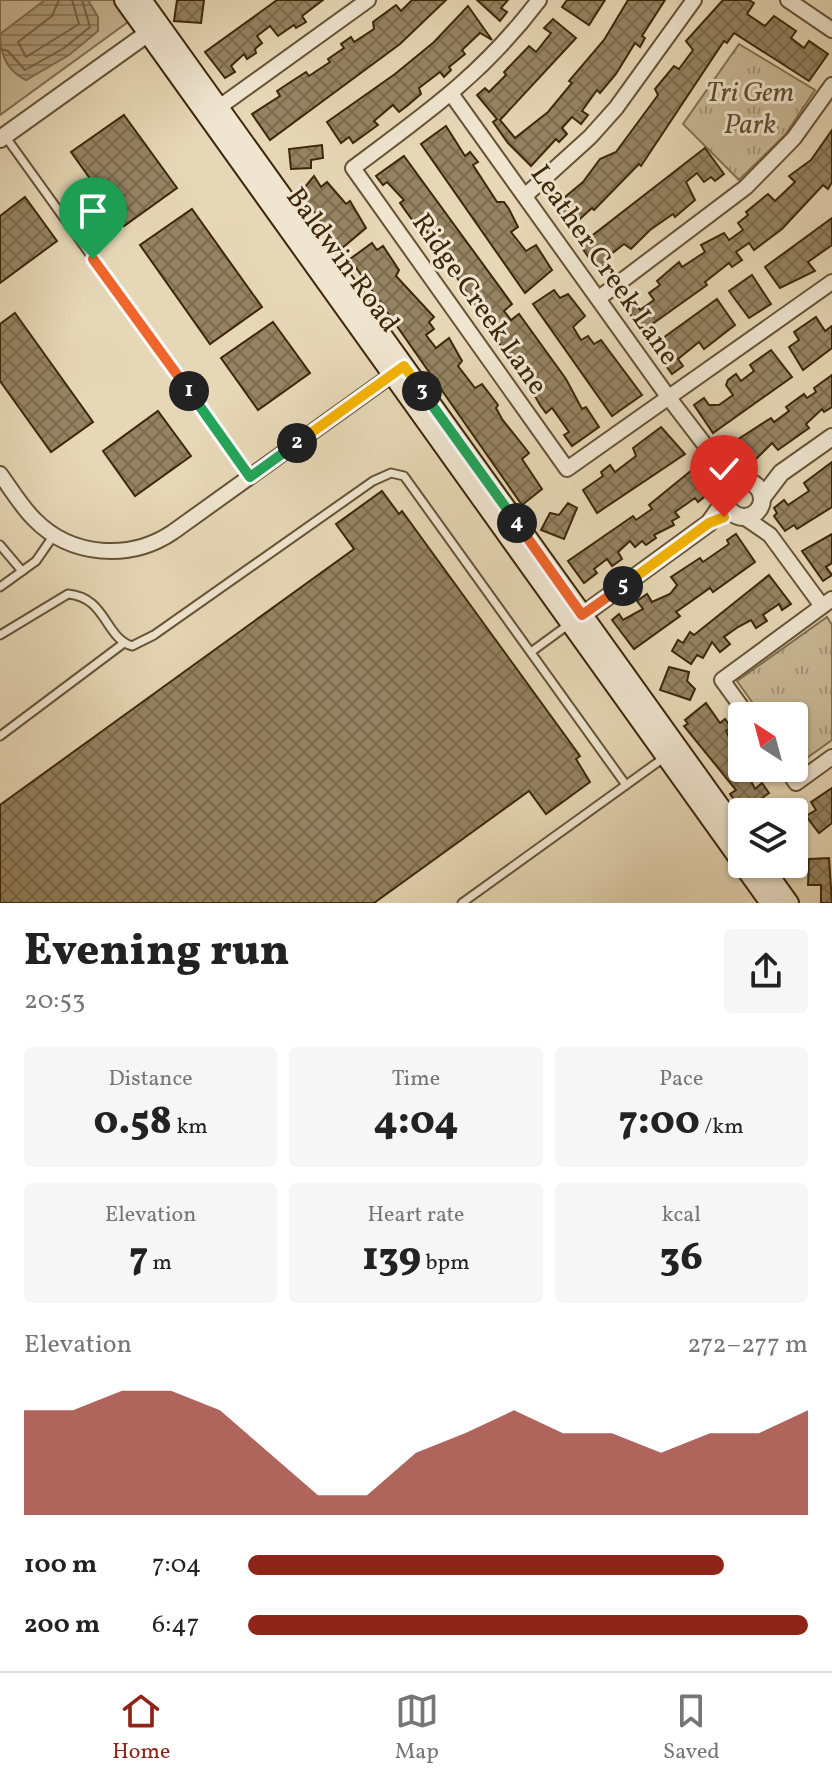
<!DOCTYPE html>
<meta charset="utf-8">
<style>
body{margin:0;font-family:Vollkorn,serif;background:#f6f6f6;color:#222;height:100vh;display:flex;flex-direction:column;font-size:30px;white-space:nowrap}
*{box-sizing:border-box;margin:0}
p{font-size:26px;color:#767676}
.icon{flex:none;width:44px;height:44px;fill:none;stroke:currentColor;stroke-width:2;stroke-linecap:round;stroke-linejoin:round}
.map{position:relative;height:903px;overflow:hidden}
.details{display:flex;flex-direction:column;background:#fff;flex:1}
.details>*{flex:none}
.needle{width:52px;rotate:324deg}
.controls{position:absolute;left:728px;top:702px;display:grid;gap:16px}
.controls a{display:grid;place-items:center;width:80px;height:80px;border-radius:8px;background:#fff;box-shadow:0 2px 6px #0004;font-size:40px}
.pin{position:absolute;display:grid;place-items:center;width:68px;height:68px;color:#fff;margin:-82px -34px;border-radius:50% 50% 50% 0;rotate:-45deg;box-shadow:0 0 8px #0007}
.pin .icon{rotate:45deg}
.km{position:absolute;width:40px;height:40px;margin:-20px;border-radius:50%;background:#222;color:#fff;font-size:22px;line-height:40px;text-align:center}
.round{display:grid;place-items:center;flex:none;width:84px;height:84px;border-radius:8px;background:#f6f6f6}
.headline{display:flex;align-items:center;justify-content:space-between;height:136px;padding:0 24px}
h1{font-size:44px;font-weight:800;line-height:60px}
.metrics{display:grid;grid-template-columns:repeat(3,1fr);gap:12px;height:136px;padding:8px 24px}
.metrics div{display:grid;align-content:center;border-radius:8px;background:#f6f6f6;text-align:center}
.metrics b{font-size:40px;font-weight:800}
.metrics small{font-size:22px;font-weight:400}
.metrics p{font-size:22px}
.chart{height:224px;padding:16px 24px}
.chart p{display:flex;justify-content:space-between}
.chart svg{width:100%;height:144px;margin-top:8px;fill:#8f2418;opacity:.7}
ul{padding:0 24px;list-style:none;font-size:26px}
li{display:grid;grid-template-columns:128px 96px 1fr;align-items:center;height:60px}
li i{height:20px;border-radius:10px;background:#8f2418}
.tab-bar{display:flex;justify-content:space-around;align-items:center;height:112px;border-top:2px solid #e0e0e0;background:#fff;font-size:22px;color:#767676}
.tab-bar a{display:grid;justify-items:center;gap:4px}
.tab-bar .on{color:#8f2418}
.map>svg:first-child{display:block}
.grass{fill:#c9b998;stroke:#837050;stroke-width:2}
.park{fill:url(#park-tufts);stroke:#837050;stroke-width:2}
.water{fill:url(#water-rules);stroke:#806d4d;stroke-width:2}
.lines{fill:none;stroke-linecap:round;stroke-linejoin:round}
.shore{stroke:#756142;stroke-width:2}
.building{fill:url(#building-cross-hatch);stroke:#3d2708;stroke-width:2}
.service-casing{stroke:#675334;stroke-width:11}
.minor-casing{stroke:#675334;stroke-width:18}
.tertiary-casing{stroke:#675334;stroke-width:20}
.secondary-casing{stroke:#3d2708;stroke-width:22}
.service{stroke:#efe5d0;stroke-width:7}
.minor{stroke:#efe5d0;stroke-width:14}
.tertiary{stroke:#efe5d0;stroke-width:16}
.secondary{stroke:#efe5d0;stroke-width:18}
.split-1-casing{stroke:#fff;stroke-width:16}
.split-2-casing{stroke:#fff;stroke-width:16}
.split-3-casing{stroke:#fff;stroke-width:16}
.split-4-casing{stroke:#fff;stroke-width:16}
.split-5-casing{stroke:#fff;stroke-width:16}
.split-6-casing{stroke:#fff;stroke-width:16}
.split-1{stroke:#f0652b;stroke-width:10}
.split-2{stroke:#22a559;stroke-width:10}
.split-3{stroke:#f5b400;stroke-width:10}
.split-4{stroke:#22a559;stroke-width:10}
.split-5{stroke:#f0652b;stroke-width:10}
.split-6{stroke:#f5b400;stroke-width:10}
.labels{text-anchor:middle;stroke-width:6;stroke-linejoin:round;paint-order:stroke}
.park-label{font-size:28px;font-style:italic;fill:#604c2c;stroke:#efe5d0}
.street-label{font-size:28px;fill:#3d2708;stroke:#efe5d0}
</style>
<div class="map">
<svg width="832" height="903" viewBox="0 0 832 903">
<defs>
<pattern id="park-tufts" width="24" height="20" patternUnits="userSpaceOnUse" patternTransform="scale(2)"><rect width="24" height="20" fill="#c9b998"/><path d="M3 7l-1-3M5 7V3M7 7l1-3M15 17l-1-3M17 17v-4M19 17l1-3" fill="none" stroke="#a4967a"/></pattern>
<pattern id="water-rules" width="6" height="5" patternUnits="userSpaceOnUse" patternTransform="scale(2)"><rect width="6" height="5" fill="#ad9b7b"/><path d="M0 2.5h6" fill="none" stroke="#8e7e63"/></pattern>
<pattern id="building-cross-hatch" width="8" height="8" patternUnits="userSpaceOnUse" patternTransform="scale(2)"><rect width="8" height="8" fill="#958362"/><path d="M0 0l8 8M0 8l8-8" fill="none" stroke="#7b6b4f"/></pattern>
</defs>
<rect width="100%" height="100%" fill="#e6d7b6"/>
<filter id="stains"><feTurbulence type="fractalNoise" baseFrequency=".0025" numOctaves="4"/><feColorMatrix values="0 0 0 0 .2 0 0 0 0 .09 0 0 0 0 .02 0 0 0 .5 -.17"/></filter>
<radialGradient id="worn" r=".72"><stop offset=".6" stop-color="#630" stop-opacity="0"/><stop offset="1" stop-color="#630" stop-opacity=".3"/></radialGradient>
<path class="grass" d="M0,0h129l10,14 -139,101z"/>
<g class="park">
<path d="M739,44l76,46 -30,45 -46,45 -56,-56z"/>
<path d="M827,617l5,8v115l-35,25 -3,-5v-44h-32l-25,-35z"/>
</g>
<path class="water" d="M45,0h43l10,17v14l-29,24 -43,25c-19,-9 -26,-27 -26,-46z"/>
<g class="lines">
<g class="shore">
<path d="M59,0l-7,16 -34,26 8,15 53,-33 -7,-24"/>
<path d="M0,49l8,2 17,19 39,-22 26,-21 -8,-27"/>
</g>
</g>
<g class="building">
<path d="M177,0h27l-3,23 -27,-2z"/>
<path d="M277,0h46l-21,16 4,6 -10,6 -2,-3 -16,11 -8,-10 -13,10 5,7 -7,6 1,4 -9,6 -3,-5 -13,12 4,6 -10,6 -20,-26z"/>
<path d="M412,0h34l-46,44 -130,96 -18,-26 28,-18 -3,-5 12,-8 17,-11 3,4 21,-14 -2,-3 16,-11 -3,-4 10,-7 3,5 20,-13 -1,-7 23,-17 5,6z"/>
<path d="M477,0h31l-7,8 6,4 -7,9z"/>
<path d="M567,0h38l-16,25 -27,-18z"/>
<path d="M628,0h37l-23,36 3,2 -5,9 -5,-4 -19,31 -16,19 -3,-3 -15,21 6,4 -7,9 -9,-7 -10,11 5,6 -8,8 -3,-3 -25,27 -23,-23 -15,-21 4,-3 -20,-24 8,-7 4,4 17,-17 -2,-3 25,-26 7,6 15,-19 -7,-5 9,-9 23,19 -76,82 15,18 33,-26 24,-29 -3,-2 35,-41z"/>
<path d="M723,0h26l5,3 -7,11 18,12 9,-10 22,15 -5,7 13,10 5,-7 19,13 -19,27 -75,-48 -7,10 -3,-2 -83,125 -2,-2 -45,46 -2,-2 -20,18 -21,-27 9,-7 5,5 18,-15 17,-23 16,-7 42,-57 -3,-6 19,-23 5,3 14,-19 -7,-9z"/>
<path d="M468,6l24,34 -12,-7 -18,17 3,4 -16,13 2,3 -7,7 -4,-5 -21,16 2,6 -14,12 -8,6 -6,-7 -19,16 4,4 -25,18 -4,-6 -8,6 -14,-21 68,-48 39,-32z"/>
<path d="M124,115l53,73 -53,38 -53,-74z"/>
<path d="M446,126l19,30 5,-4 8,10 -5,3 24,37h7l5,7 9,18 -7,5 15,19 10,-6 16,25 -27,23 -104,-149z"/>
<path d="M832,130v52l-4,7 -5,-4 -41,44 -28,21 -5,-7 -13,9 6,8 -10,7 -3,-4 -24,19 2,3 -66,47 -17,-28 9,-6 7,12 14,-10 -5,-7 11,-8 -3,-4 22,-19 3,5 23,-15 -4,-7 23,-12 5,7 14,-10 -5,-7 10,-8 -2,-3 22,-18 7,7 20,-19 -6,-6 22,-16z"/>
<path d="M322,145l1,13 -12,2v8l-20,1 -2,-20z"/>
<path d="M705,148l19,26 -9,7 -4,-4 -7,5 -7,-9 -11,9 9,18 -20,17 -2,-3 -23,16 -19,19 -7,-5 -19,15 4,6 -10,7 -19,-27z"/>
<path d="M404,156l108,148 -8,7 7,9 8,-6 47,65 16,30 4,-2 13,20 -27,19 -8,-11 5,-3 -17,-24 -6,5 -6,-8 -9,-16 5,-4 -15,-23 -7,4 -60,-93 -4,2 -12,-16 -6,-9 5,-4 -15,-21 -4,3 -18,-25 4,-3 -17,-18 -4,3 -7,-9z"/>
<path d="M314,176l7,11 6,-5 19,22 4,-3 16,27 -25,21 -41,-56z"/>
<path d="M25,197l32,44 -57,42v-67z"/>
<path d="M192,209l70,98 -52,37 -70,-99z"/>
<path d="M832,218v27l-24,17 7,9 -35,17 -15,-21z"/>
<path d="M372,243l5,7 6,-4 16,24 -3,6 38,41 -5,5 5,7 -8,6 10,13 13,-10 13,23 -4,5 17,22 7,-4 16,21 -2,3 6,11 27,34 -7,6 20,30 -20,16 -172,-246z"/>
<path d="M752,275l19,29 -22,14 -20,-27z"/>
<path d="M554,290l6,8 8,-4 17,22 -12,11 8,13 7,-4 6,8 7,-4 41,55 -30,21 -79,-112z"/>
<path d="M717,299l18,26 -31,24 -5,-7 -21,17 5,7 -11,8 -20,-28z"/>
<path d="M15,313l78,109 -42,30 -51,-71v-57z"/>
<path d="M816,317l9,14 7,-5v22l-29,22 -14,-23 10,-7 -5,-8z"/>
<path d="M273,322l37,51 -52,37 -37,-52z"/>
<path d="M771,350l21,27 -79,56 -19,-28 10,-7 5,7h10l14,-10 -7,-10 2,-5 8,-6 5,7 13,-10 -4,-6z"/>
<path d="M832,375v32l-8,5 -2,-3 -16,15 3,4 -31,22 -6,-7 -25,25 -7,-4 -11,-19 42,-27 3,4 15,-11 -3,-4 18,-13 3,4 9,-6 -2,-4z"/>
<path d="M158,411l33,45 -56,40 -32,-45z"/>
<path d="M661,427l24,27 -88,59 -14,-23 20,-14 -2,-4 9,-7 5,7 21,-16 -3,-8z"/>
<path d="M832,462v45l-35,22 -3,-4 -9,6 -11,-15 3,-3 -3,-5 10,-8 4,5 21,-14 -5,-8z"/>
<path d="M692,470l17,23 -11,9 -3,-4 -20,14 4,5 -7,4 2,4 -20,10 2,3 -10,7 -4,-4 -7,6 -5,-6 -12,11 4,7 -10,7 -5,-7 -13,10 3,4 -13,10 -16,-22 65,-45 3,4 16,-11 -3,-4z"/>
<path d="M382,491l17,23 3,-3 178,245 -4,3 14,23 -44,32 -17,-23 -155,112h-374v-98l354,-256 -18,-25z"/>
<path d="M568,503l9,5 -13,31 -23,-9 9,-17 9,2z"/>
<path d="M736,534l19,28 -42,30 -3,-4 -34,24 4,4 -46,33 -22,-29 7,-6 4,6 20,-11 -6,-8 10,-7 5,8 18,-8 7,-9 -6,-8 29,-19 3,4 26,-18 -2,-4z"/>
<path d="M832,534v29l-6,4 6,8 -9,6 -21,-30z"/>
<path d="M769,575l22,29 -9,6 -3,-6 -16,11 4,6 -11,7 -5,-8 -13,7 -14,10 6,7 -10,8 -8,-10 -9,16 -6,-3 -6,9 -19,-13 6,-11 5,3 7,-11 4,3z"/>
<path d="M669,667l20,5 -2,9 8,8 -5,11 -30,-10z"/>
<path d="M706,703l14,20 5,-4 6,9 -5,3 29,58 7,-6 7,10 -26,19 -13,-18 6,-4 -52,-64 4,-2 -3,-4z"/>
<path d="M832,788v35l-13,10 -13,-17 10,-6 -5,-8z"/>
<path d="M829,858l3,45h-11v-18h-13l1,-26z"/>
</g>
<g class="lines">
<g class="service-casing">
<g id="service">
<path d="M5,136l245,341"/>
<path d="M0,545l22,26"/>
<path d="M0,587l36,-26 18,-26"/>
<path d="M0,635l68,-41c38,3 37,44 64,52l22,-11 219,-154 18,-8 13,3 222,309"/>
<path d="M531,652l37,-27"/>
<path d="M0,736l124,-93"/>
<path d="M462,903l203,-146"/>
</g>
</g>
<g class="minor-casing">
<g id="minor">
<path d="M539,0c-56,74 -112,113 -186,168l214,301 265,-187"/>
<path d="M788,0l44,30"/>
<path d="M452,95l217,303 49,64 26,19"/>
<path d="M211,113l157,-113"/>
<path d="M527,194l63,-57 26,-29 78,-108"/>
<path d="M599,298l147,-111 48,-49 38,-53"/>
<path d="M0,474c11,15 21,32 34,45 37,38 96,42 139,13l227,-163"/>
<path d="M744,517l26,18 52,71"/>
<path d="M748,716l-26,-36 110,-81"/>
<path d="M786,768l10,15 36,-26"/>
</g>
</g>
<g class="tertiary-casing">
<g id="tertiary">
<path d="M0,139l158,-113"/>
<circle cx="744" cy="499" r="18"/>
<path d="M762,498l19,-25 51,-36"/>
<path d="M573,622l136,-99 17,-24"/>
</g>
</g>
<g class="secondary-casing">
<g id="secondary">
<path d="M124,0l618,863"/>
<path d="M142,0l600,837"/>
<path d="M742,864l28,39"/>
<path d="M761,864l28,39"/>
</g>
</g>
<use href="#service" class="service"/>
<use href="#minor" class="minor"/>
<use href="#tertiary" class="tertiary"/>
<use href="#secondary" class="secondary"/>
</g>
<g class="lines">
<g class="split-1-casing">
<path id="split-1" d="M93,259l96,132"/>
</g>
<g class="split-2-casing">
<path id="split-2" d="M189,391l61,86 47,-34"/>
</g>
<g class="split-3-casing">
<path id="split-3" d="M297,443l107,-77 18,25"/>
</g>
<g class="split-4-casing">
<path id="split-4" d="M422,391l95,132"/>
</g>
<g class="split-5-casing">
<path id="split-5" d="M517,523l65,92 41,-29"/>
</g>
<g class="split-6-casing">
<path id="split-6" d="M623,586l86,-63 15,-6"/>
</g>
<use href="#split-1" class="split-1"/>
<use href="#split-2" class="split-2"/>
<use href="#split-3" class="split-3"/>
<use href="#split-4" class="split-4"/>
<use href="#split-5" class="split-5"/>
<use href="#split-6" class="split-6"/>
</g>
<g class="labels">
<g class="park-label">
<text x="750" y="101">Tri Gem<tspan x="750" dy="32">Park</tspan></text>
</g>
<g class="street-label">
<text transform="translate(344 259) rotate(54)" y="10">Baldwin Road</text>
<text transform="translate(606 264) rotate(55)" y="10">Leather Creek Lane</text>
<text transform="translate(481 303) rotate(55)" y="10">Ridge Creek Lane</text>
</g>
</g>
<rect width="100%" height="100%" filter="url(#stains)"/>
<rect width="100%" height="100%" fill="url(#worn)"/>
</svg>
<div class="controls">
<a><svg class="needle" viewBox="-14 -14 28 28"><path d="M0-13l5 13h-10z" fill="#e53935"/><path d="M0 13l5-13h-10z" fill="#767676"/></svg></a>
<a><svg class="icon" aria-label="layers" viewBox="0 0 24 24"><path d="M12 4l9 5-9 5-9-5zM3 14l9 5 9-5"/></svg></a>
</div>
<div class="pin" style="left:93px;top:259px;background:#1e9e55"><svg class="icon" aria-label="arrive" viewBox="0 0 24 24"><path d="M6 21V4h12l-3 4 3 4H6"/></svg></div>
<div class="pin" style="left:724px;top:517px;background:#d93025"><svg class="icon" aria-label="check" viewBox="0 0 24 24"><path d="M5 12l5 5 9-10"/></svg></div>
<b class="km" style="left:189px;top:391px">1</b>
<b class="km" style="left:297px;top:443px">2</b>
<b class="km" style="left:422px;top:391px">3</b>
<b class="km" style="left:517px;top:523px">4</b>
<b class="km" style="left:623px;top:586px">5</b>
</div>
<section class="details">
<div class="headline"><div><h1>Evening run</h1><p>20:53</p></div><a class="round"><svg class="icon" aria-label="share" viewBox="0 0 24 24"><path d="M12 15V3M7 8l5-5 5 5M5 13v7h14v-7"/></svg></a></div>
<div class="metrics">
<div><p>Distance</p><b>0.58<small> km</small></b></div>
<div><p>Time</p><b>4:04</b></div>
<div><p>Pace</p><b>7:00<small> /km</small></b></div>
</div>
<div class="metrics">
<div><p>Elevation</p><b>7<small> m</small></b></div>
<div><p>Heart rate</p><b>139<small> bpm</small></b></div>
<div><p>kcal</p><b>36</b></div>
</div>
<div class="chart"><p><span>Elevation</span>272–277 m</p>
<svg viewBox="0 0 160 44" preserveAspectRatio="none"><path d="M0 44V12L10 12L20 6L30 6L40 12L50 25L60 38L70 38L80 25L90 19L100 12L110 19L120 19L130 25L140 19L150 19L160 12V44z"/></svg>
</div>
<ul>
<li><b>100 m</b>7:04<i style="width:85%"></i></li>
<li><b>200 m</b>6:47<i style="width:100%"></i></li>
</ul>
</section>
<nav class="tab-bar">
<a class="on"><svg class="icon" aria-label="home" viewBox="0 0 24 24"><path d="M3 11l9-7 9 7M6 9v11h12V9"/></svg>Home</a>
<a><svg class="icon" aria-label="map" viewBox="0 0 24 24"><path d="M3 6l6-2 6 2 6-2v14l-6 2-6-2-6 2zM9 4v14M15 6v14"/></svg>Map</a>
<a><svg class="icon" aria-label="saved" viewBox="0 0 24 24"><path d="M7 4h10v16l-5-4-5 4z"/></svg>Saved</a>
</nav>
